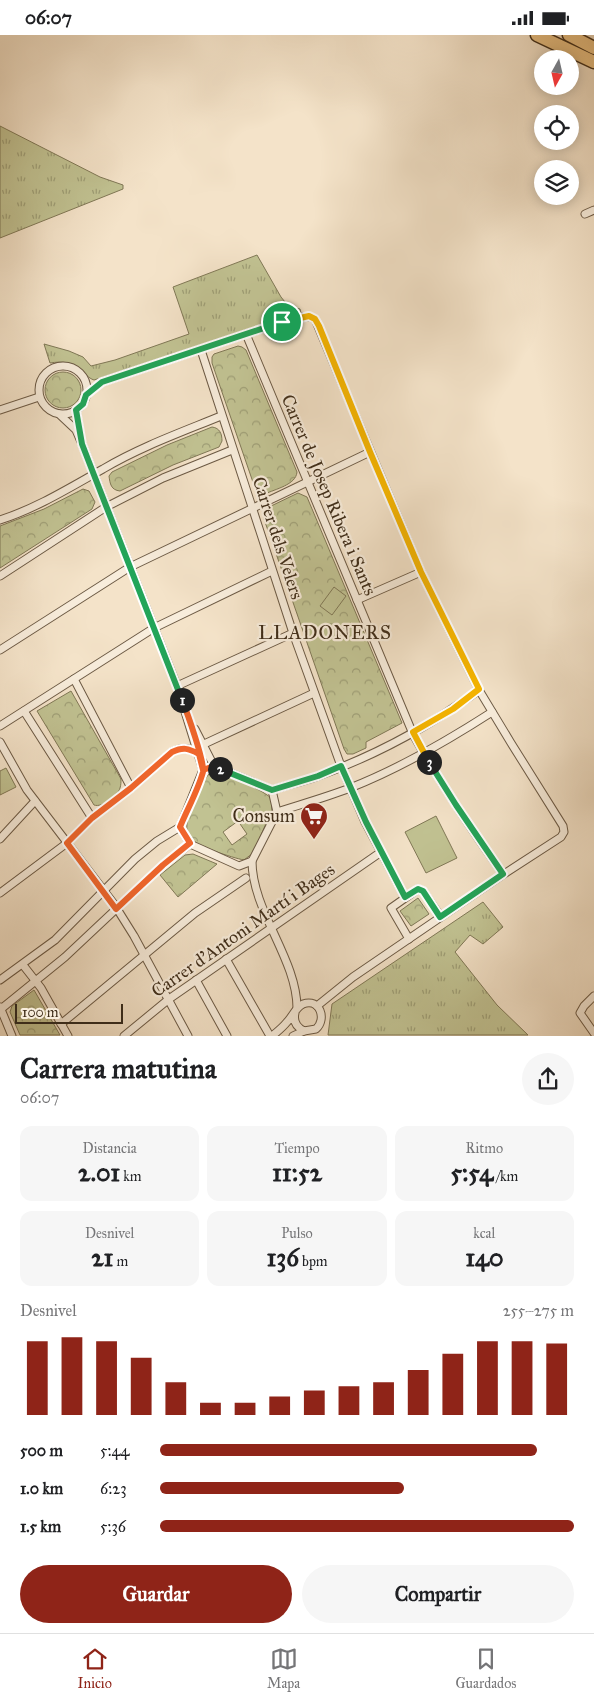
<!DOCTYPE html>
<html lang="es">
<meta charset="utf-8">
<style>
body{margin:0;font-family:"IM FELL Great Primer",serif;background:#f6f6f6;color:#202124;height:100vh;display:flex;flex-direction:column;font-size:19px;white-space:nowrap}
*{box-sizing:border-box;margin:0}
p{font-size:16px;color:#757577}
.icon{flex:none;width:28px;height:28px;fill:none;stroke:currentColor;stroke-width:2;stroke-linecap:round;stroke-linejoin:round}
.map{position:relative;height:1001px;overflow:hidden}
.details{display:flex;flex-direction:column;background:#fff;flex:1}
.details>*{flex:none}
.needle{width:32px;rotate:188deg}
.controls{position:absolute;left:534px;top:15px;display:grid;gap:10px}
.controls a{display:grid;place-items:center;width:45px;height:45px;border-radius:50%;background:#fff;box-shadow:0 2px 12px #0003;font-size:25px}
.scale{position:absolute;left:15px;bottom:12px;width:108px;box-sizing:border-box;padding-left:5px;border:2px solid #3f2d19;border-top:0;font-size:14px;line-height:18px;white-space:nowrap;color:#3f2d19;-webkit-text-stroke:4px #f8eddc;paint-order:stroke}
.pin{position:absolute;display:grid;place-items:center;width:42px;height:42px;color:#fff;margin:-21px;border:2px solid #fff;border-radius:50%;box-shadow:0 1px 5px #0007}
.km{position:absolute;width:25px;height:25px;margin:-12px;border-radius:50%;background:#222;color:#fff;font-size:14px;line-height:25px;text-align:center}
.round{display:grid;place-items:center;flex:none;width:52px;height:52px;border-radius:26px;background:#f6f6f6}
.summary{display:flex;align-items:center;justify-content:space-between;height:85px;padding:0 20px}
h1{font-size:28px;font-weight:700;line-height:38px}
.metrics{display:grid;grid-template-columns:repeat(3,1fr);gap:8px;height:85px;padding:5px 20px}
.metrics div{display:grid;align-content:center;border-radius:12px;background:#f6f6f6;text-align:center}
.metrics b{font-size:25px;font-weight:700}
.metrics small{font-size:14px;font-weight:400}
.metrics p{font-size:14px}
.chart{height:140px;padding:10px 20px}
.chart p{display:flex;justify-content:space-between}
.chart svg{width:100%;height:90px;margin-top:5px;stroke:#8f2418;stroke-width:6}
.button{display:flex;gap:10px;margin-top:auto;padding:10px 20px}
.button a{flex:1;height:58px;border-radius:30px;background:#8f2418;color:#fff;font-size:20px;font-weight:700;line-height:58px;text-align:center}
.button a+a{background:#f6f6f6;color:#202124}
ul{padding:0 20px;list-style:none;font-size:16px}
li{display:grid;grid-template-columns:80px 60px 1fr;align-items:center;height:38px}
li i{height:12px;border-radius:6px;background:#8f2418}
.status{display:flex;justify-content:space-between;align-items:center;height:35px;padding:0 25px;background:#fff;direction:ltr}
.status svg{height:14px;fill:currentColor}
.tab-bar{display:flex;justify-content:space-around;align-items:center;height:70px;border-top:1px solid #e0e0e0;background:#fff;font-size:14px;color:#757577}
.tab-bar a{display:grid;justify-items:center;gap:2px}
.tab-bar .on{color:#8f2418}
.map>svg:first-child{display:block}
.grass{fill:url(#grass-tufts);stroke:#807856}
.park{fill:url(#park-crowns);stroke:#807856;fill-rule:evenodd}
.pitch{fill:#c1c292;stroke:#807856}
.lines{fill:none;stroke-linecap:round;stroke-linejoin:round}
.minor-casing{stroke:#6c5a45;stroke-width:9}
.motorway-casing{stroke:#3f2d19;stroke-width:15}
.minor{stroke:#f8eddc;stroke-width:7}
.motorway{stroke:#eac284;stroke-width:12}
.split-1-casing{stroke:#fff;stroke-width:10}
.split-2-casing{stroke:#fff;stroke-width:10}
.split-3-casing{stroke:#fff;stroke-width:10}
.split-4-casing{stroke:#fff;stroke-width:10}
.split-1{stroke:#22a559;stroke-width:6}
.split-2{stroke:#f0652b;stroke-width:6}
.split-3{stroke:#22a559;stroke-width:6}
.split-4{stroke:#f5b400;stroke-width:6}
.labels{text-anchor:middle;stroke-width:4.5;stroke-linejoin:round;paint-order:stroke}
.street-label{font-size:18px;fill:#3f2d19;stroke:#f8eddc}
.poi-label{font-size:18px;fill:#3f2d19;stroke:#f8eddc;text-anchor:end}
.neighbourhood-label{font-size:19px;letter-spacing:1px;fill:#3f2d19;stroke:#f8eddc}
</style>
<div class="status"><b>06:07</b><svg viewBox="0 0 49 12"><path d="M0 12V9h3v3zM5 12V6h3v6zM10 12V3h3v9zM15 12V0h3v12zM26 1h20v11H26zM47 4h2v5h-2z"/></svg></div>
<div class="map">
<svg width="594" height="1001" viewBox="0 0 594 1001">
<defs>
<pattern id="grass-tufts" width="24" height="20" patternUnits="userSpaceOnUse" patternTransform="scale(1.25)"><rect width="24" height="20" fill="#c1c292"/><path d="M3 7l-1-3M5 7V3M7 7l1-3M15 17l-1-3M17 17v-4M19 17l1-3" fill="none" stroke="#9e9e76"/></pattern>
<pattern id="park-crowns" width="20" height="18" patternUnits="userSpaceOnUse" patternTransform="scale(1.25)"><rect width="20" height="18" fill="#c1c292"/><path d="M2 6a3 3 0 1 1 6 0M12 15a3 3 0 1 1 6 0" fill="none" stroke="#9e9e76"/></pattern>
</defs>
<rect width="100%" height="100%" fill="#f4e3c9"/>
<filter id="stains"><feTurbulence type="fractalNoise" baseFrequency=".004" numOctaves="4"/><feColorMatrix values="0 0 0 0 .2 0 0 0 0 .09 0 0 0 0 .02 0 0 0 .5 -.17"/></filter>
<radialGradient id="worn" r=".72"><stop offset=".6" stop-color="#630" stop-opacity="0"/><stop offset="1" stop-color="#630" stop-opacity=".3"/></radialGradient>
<g class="grass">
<path d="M0,91l100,51 23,8v4l-123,49z"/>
<path d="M257,220l24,42 8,10 11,2 1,4 -207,67c-6,-2 -8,-6 -12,-10 -10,-8 -20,-9 -32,-7l-6,-19 25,7 14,6 8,9 24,-6 74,-26 -16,-47z"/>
<path d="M483,867l20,25 -20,17 -13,-9 -15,17 42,53 31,30h-200l4,-31z"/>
</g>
<g class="park">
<path d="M238,311l4,1 4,3 51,122c-1,13 -22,17 -32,22h-5l-4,-3 -44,-128v-6l2,-3z"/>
<circle cx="63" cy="355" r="18"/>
<path d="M212,392c8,1 10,7 10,14l-3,6 -46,18 -53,26c-9,-1 -10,-7 -11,-15l3,-4 55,-27z"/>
<path d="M83,454l6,2 6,11 -3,7 -92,59v-42l44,-17z"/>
<path d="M298,458l9,4 95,226 -36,19v6l-13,6h-6l-3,-5 -80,-230v-7l3,-4z"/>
<path d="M71,656l50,88c0,3 0,6 -1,9 -2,8 -18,20 -26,17l-57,-94z"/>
<path d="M209,739c17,0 49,13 62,24l1,12 -19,43 -9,7c-11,-2 -48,-14 -54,-22 -11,-14 9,-52 19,-64zM238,786l9,13 -15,11 -9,-13z"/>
<path d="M193,819l24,10 -39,33 -18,-22 25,-20z"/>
<path d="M418,863l11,16 -18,12 -11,-15z"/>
<path d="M34,955l26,45h-40l-10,-23 2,-6z"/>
</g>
<g class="pitch">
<path d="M334,552l12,9 -14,19 -12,-9z"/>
<path d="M6,733l10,19 -16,8v-24z"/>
<path d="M436,781l21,42 -31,15 -21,-41z"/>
</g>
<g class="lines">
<g class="minor-casing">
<g id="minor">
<path d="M585,179l9,-4"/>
<path d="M246,299l167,400c27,49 58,95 90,140"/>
<path d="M201,315l92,283 48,133 24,56 40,75"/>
<circle cx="63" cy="355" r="24"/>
<path d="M86,360l16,-13 180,-60c10,-3 22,-9 33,-3l106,253 58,118 32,53 52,83 1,6 -3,5 -60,39 -148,101 -36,29"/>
<path d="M0,375l39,-13"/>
<path d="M76,375l4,24"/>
<path d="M59,379l17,16 6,14 95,242 26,84"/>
<path d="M0,485c37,-12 69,-32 103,-51 37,-22 79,-37 118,-53"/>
<path d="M0,541l106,-69 57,-29 69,-28"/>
<path d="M357,565l64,-28"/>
<path d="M0,615l130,-83 240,-115"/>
<path d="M74,644l57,109"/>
<path d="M177,651l116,-53"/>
<path d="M24,676l68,107"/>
<path d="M0,691l154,-98 118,-57"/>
<path d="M195,694l19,37"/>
<path d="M0,707l27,48 87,114 20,32 54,100"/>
<path d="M202,710l112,-52"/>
<path d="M214,731l58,24 5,22 -25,49 -13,5 -49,-22 -10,-17 23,-57z"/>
<path d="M272,755c15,-5 30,-8 44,-13 58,-21 114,-51 163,-87"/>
<path d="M277,777c25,-8 50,-15 73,-24 51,-20 97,-47 142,-76"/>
<path d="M0,804l35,-38"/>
<path d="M252,826c0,50 45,98 45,147"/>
<path d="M0,858l67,-50 25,-25 39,-30 41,-36c11,-6 16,-4 27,2"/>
<path d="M409,904l-18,-31 27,-19 5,2 18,26"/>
<path d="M226,924l44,77"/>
<path d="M23,930l18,23 27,48"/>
<path d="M0,945l55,-40 80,-81 22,-18 23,-14"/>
<path d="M196,945l31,56"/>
<path d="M594,961l-10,10 -4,7 14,20"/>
<path d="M0,972l12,29"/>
<path d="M1,974l64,-52 98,-92 27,-21"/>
<path d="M61,989l134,-111 51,-35"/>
<path d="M124,1001l45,-37 212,-147"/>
<path d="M272,1001c5,-4 11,-9 15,-14 5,-5 9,-15 16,-18 17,-6 24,15 13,25l-12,2c-8,-4 -11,-10 -9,-18"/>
<path d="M293,1001l11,-5"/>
</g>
</g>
<g class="motorway-casing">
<g id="motorway">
<path d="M537,0l57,27"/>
<path d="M569,0l25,13"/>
</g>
</g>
<use href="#minor" class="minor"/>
<use href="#motorway" class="motorway"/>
</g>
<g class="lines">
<g class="split-1-casing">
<path id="split-1" d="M182,665l-88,-225 -12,-31 -6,-34 7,-6 3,-9 16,-13 180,-60"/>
</g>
<g class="split-2-casing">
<path id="split-2" d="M182,665c5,12 23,63 21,72 -5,18 -16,38 -23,55l10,16 -27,22 -47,44 -49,-66 25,-25 39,-30 41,-36c11,-5 16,-4 27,2l4,16 11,-4 6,3"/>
</g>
<g class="split-3-casing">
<path id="split-3" d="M220,734l52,21 46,-14 23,-10 25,56 39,75 13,-8 5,2 17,26 63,-43 -47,-69 -27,-43"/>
</g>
<g class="split-4-casing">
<path id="split-4" d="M282,287l27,-6 6,3 4,7 51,126 51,120 58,117 -26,20 -40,23 16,30"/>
</g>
<use href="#split-1" class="split-1"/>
<use href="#split-2" class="split-2"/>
<use href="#split-3" class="split-3"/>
<use href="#split-4" class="split-4"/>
</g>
<defs>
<g id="supermarket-pin" transform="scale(1.4375)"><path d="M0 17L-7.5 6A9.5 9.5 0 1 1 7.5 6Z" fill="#8f2418" stroke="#f8eddc"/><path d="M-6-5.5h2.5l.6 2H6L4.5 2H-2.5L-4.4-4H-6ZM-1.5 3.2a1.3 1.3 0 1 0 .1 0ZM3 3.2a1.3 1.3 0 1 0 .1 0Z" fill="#fff"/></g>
</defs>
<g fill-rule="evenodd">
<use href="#supermarket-pin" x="314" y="781"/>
</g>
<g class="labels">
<g class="street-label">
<text transform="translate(329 460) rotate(67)" y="6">Carrer de Josep Ribera i Sants</text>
<text transform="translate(278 503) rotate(72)" y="6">Carrer dels Velers</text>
<text transform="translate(243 895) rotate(-35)" y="6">Carrer d'Antoni Martí i Bages</text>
</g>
<g class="poi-label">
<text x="295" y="787">Consum</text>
</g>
<g class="neighbourhood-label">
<text x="325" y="604">LLADONERS</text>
</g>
</g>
<rect width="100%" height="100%" filter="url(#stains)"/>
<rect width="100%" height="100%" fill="url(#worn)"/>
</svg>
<div class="controls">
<a><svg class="needle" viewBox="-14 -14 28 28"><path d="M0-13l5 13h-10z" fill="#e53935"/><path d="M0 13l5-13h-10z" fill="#757577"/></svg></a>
<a><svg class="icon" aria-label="locate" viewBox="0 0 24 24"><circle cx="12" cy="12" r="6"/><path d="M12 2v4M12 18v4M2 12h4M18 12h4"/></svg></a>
<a><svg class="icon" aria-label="layers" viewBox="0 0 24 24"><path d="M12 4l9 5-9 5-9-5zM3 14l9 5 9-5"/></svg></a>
</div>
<div class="scale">100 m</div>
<div class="pin" style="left:282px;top:287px;background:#1e9e55"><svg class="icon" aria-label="arrive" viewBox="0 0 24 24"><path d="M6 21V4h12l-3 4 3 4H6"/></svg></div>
<b class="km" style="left:182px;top:665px">1</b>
<b class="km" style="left:220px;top:734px">2</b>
<b class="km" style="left:429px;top:727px">3</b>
</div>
<section class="details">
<div class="summary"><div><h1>Carrera matutina</h1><p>06:07</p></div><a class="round"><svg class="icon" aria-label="share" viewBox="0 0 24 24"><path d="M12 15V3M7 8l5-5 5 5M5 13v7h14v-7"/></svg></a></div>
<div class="metrics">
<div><p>Distancia</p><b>2.01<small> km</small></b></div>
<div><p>Tiempo</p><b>11:52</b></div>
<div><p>Ritmo</p><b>5:54<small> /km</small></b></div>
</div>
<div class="metrics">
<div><p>Desnivel</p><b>21<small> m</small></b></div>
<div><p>Pulso</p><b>136<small> bpm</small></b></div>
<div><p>kcal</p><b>140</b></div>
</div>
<div class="chart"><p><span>Desnivel</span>255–275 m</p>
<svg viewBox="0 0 160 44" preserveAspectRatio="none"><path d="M5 44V8M15 44V6M25 44V8M35 44V16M45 44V28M55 44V38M65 44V38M75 44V35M85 44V32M95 44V30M105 44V28M115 44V22M125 44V14M135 44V8M145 44V8M155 44V9"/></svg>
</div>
<ul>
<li><b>500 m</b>5:44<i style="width:91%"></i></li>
<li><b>1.0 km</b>6:23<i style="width:59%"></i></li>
<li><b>1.5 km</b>5:36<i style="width:100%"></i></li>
</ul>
<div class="button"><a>Guardar</a><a>Compartir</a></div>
</section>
<nav class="tab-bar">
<a class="on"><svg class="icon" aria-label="home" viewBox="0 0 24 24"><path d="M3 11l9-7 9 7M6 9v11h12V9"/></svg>Inicio</a>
<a><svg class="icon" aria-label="map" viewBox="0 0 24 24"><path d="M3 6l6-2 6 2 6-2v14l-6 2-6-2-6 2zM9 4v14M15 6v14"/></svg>Mapa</a>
<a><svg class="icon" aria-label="saved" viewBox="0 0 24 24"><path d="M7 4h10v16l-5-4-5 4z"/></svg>Guardados</a>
</nav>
